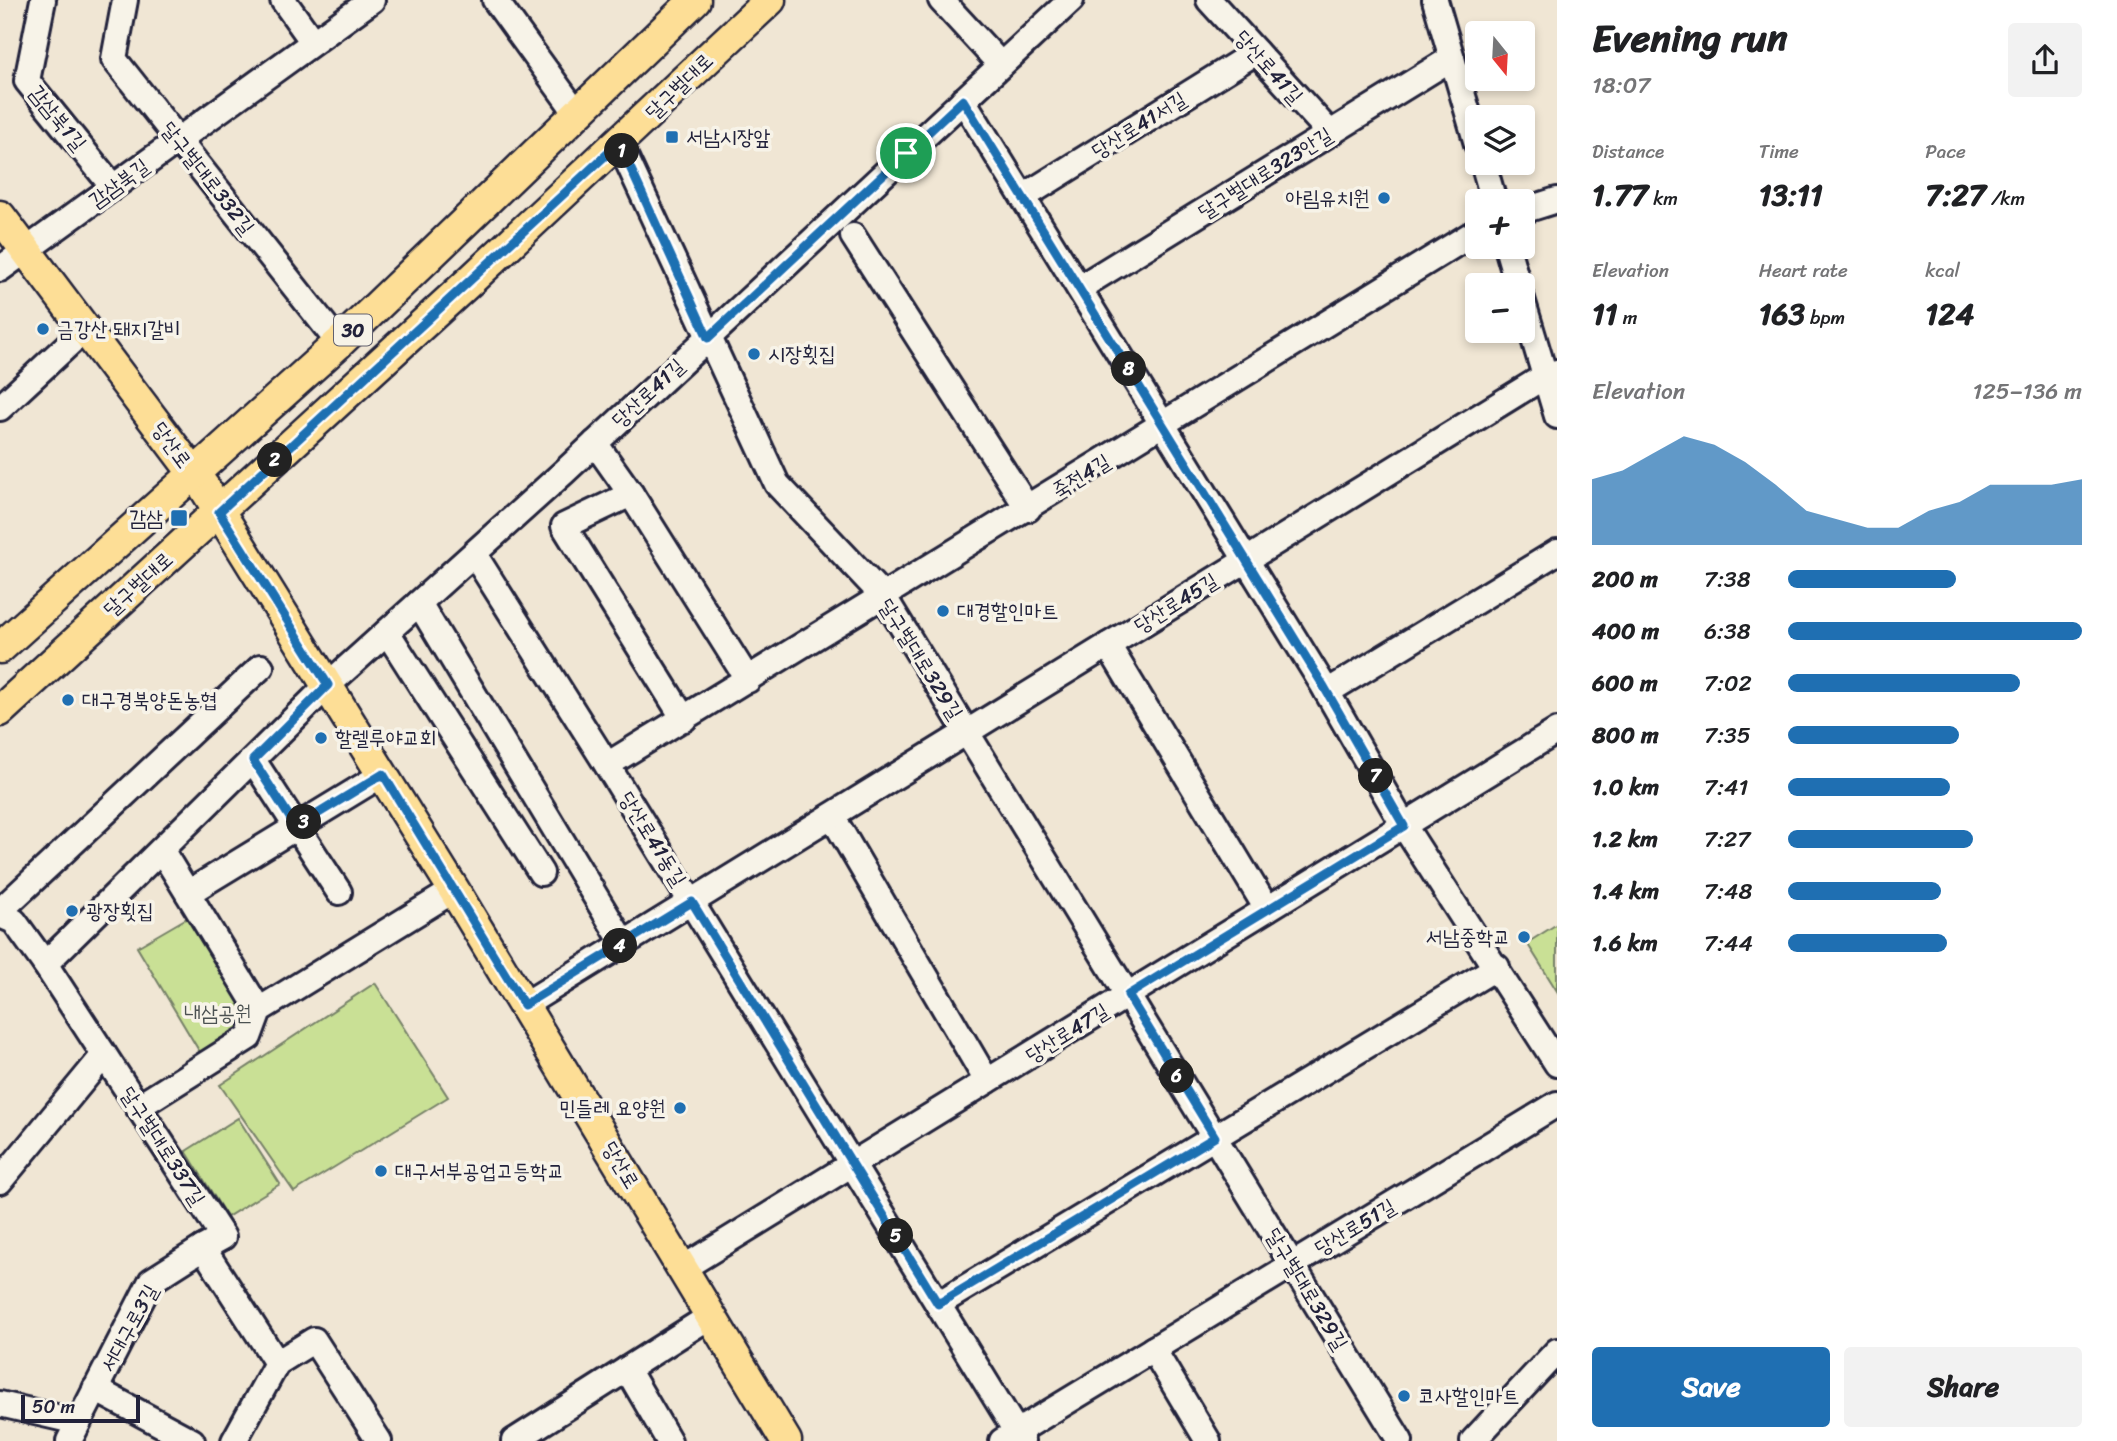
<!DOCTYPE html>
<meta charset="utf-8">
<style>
body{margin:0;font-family:Sriracha,"Poor Story",sans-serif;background:#f2f2f2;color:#202124;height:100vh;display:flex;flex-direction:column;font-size:26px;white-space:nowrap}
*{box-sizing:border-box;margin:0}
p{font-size:23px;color:#757577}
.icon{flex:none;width:38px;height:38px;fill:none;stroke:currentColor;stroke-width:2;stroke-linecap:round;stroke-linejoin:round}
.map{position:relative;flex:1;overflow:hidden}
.drawer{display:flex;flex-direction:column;background:#fff;width:560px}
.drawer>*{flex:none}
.needle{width:46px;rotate:162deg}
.controls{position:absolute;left:1465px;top:21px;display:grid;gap:14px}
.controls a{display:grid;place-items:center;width:70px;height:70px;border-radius:7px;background:#fff;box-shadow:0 4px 10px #0003;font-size:35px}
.scale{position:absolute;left:21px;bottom:18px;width:119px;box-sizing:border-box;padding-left:7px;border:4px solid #22223b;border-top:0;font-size:19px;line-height:24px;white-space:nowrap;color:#22223b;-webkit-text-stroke:5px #f7f3e8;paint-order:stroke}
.pin{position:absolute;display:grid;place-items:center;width:60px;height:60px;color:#fff;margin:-30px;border:4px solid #fff;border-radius:50%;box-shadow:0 2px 7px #0007}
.km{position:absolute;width:35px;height:35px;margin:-18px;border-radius:50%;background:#222;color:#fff;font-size:19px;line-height:35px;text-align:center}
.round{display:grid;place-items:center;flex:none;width:74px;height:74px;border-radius:7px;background:#f2f2f2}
.overview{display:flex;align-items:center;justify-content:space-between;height:119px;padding:0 35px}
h1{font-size:38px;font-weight:700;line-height:52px}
.figures{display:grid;grid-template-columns:repeat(3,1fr);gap:10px;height:119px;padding:7px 35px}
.figures div{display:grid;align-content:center}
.figures b{font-size:30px;font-weight:700}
.figures small{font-size:19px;font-weight:400}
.figures p{font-size:19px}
.chart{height:196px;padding:14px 35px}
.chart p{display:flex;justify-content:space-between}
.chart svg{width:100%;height:126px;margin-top:7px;fill:#1f6fb2;opacity:.7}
.button{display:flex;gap:14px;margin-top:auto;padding:14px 35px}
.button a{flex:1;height:80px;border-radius:7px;background:#1f6fb2;color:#fff;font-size:28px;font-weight:700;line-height:80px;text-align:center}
.button a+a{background:#f2f2f2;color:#202124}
ul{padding:0 35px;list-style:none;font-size:23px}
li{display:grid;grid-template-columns:112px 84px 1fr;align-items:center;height:52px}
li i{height:18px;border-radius:9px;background:#1f6fb2}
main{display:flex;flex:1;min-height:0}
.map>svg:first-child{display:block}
.green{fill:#c9e095;stroke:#768168;stroke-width:2}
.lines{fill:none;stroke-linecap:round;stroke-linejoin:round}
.minor-casing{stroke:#22223b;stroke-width:30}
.major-casing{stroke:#22223b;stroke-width:35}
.minor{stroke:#f7f3e8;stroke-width:24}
.major{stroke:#fdde96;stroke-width:30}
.route-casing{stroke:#fff;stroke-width:14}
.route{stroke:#1f6fb2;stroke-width:9}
.poi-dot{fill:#1f6fb2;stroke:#f7f3e8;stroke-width:2.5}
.labels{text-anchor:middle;stroke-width:7;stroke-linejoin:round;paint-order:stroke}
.shield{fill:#f7f3e8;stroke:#62616f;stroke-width:2}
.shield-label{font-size:19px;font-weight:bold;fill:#22223b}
.street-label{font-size:21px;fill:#22223b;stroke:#f7f3e8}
.poi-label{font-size:21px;fill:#22223b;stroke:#f7f3e8;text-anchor:start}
.park-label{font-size:21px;fill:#4c5252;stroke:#f7f3e8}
</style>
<main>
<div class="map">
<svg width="1557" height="1441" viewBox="0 0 1557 1441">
<rect width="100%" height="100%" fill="#f0e6d4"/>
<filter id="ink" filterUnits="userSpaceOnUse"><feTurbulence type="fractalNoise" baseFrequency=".0143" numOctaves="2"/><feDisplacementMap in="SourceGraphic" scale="14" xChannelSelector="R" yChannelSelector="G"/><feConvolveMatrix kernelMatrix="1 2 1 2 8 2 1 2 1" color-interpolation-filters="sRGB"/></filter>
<g filter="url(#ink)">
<g class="green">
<path d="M199,911l60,99 -52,54 -70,-117z"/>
<path d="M1557,924v67l-30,-48z"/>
<path d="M375,983l73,114 -154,95 -74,-107z"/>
<path d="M238,1118l42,66 -53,33 -41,-66z"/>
</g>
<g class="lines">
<g class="minor-casing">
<g id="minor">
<path d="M43,0l-16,81 86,106"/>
<path d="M125,0l-11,59 225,284"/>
<path d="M283,0l30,42"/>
<path d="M495,0l81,112"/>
<path d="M941,0l60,65"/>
<path d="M1209,0l121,133"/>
<path d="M1435,0l42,144"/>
<path d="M963,100l360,585 81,141 153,238"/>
<path d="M619,143l158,341 107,113 516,844"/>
<path d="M1483,163l11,38"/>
<path d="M1023,197l233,-145"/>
<path d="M1522,211l35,-11"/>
<path d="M853,236l175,273"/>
<path d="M1507,247l11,38"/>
<path d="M0,269l372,-269"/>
<path d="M1079,288l373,-230"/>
<path d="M1522,299l35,117"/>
<path d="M0,408l86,-80"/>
<path d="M595,443l36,51 117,186"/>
<path d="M631,494l-67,32 120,193"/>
<path d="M474,554l133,211 415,676"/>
<path d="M419,603l205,341"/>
<path d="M387,632l154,241"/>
<path d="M1108,645l159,264"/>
<path d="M1327,692l230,-140"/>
<path d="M253,760l86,132"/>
<path d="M607,765l870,-534"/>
<path d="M832,816l155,265"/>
<path d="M162,851l97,159"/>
<path d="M188,893l195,-119"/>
<path d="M0,911l261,-244"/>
<path d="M0,915l14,6 31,43 178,273 -20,11 74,115"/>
<path d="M45,964l283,-279 235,-212 508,-473"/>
<path d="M524,1005l1021,-629 12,-4"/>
<path d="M138,1107l111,-70 10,-27 195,-120"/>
<path d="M0,1181l104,-126"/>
<path d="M683,1268l874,-537"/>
<path d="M938,1304l559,-337"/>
<path d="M1153,1349l55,92"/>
<path d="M277,1363l37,-23 65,101"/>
<path d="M627,1369l42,72"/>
<path d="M95,1389l97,52"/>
<path d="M0,1404l78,18"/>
<path d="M69,1441l82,-160 52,-33"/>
<path d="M234,1441l43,-78"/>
<path d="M514,1441l198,-126"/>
<path d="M1002,1441l555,-337"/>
<path d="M1473,1441l84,-90"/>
</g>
</g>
<g class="major-casing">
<g id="major">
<path d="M0,216l204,271 250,403 332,551"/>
<path d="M0,648l339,-305 356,-343"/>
<path d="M0,711l470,-430 300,-281"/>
</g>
</g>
<use href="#minor" class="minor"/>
<use href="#major" class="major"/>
</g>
</g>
<g class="lines" filter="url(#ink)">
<g class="route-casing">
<path id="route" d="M963,100l360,585 81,141 -276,169 87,142 -277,167 -246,-402 -168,103 -141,-231 -87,53 -43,-67 75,-75 -109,-173 400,-369 89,195z"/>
</g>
<use href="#route" class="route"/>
</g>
<g class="poi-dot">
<rect x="665" y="130" width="14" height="14" rx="3.5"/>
<circle cx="1384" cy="198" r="7"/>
<circle cx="43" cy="329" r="7"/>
<circle cx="754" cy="354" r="7"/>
<rect x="170" y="509" width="18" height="18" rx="3.5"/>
<circle cx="943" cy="611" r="7"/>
<circle cx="68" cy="700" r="7"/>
<circle cx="321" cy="738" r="7"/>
<circle cx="72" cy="911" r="7"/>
<circle cx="1524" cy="937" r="7"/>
<circle cx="680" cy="1108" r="7"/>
<circle cx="381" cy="1171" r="7"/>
<circle cx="1404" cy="1396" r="7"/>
</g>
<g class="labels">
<rect class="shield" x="334" y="314.5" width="38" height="31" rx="5"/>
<g class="shield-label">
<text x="353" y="337">30</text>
</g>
<g class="street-label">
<text transform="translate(1269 67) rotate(48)" y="7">당산로41길</text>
<text transform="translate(679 86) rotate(-44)" y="7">달구벌대로</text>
<text transform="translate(58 118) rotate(51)" y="7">감삼북1길</text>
<text transform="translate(1139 125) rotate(-32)" y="7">당산로41서길</text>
<text transform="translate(1265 173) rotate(-32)" y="7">달구벌대로323안길</text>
<text transform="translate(208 178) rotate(52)" y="7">달구벌대로332길</text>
<text transform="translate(119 183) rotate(-36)" y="7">감삼북길</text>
<text transform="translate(648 393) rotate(-43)" y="7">당산로41길</text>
<text transform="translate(172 445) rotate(54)" y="7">당산로</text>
<text transform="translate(1081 476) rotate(-32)" y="7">죽전4길</text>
<text transform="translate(138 584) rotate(-42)" y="7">달구벌대로</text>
<text transform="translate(1176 603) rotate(-32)" y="7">당산로45길</text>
<text transform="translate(921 659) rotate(58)" y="7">달구벌대로329길</text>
<text transform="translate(653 839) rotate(58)" y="7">당산로41동길</text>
<text transform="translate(1067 1033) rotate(-32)" y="7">당산로47길</text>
<text transform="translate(163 1146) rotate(57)" y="7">달구벌대로337길</text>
<text transform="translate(621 1165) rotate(59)" y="7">당산로</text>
<text transform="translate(1355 1227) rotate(-31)" y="7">당산로51길</text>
<text transform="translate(1307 1289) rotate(59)" y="7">달구벌대로329길</text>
<text transform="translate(129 1328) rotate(-61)" y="7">서대구로3길</text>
</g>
<g class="poi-label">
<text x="686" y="144">서남시장앞</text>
<text x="1370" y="205" text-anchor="end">아림유치원</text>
<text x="57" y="336">금강산 돼지갈비</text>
<text x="768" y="361">시장횟집</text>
<text x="163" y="525" text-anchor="end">감삼</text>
<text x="957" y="618">대경할인마트</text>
<text x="82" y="707">대구경북양돈농협</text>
<text x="335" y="745">할렐루야교회</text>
<text x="86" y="918">광장횟집</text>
<text x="1510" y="944" text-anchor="end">서남중학교</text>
<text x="666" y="1115" text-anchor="end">민들레 요양원</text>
<text x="395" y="1178">대구서부공업고등학교</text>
<text x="1418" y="1403">코사할인마트</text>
</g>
<g class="park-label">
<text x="218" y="1020">내삼공원</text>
</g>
</g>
</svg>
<div class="controls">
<a><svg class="needle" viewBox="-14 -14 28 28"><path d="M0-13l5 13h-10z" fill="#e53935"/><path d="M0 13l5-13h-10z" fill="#757577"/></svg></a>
<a><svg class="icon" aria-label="layers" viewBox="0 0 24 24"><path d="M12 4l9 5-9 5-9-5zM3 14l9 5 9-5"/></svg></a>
<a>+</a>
<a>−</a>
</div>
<div class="scale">50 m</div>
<div class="pin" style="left:906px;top:153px;background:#1e9e55"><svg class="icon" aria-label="arrive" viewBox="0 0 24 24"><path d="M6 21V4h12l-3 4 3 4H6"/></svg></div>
<b class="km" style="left:622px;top:151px">1</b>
<b class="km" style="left:275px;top:460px">2</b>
<b class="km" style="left:304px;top:822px">3</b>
<b class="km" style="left:620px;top:946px">4</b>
<b class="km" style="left:896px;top:1236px">5</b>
<b class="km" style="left:1177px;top:1076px">6</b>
<b class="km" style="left:1376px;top:776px">7</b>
<b class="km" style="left:1129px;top:369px">8</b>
</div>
<section class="drawer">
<div class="overview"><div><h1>Evening run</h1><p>18:07</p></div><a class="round"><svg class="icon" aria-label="share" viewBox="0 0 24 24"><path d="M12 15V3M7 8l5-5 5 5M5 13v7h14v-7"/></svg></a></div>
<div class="figures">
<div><p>Distance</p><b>1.77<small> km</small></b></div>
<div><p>Time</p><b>13:11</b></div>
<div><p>Pace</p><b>7:27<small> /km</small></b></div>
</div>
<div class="figures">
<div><p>Elevation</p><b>11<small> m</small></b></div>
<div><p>Heart rate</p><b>163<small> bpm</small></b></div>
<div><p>kcal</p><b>124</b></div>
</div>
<div class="chart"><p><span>Elevation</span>125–136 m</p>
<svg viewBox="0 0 160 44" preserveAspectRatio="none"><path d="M0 44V21L10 18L20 12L30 6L40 9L50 15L60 23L70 32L80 35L90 38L100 38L110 32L120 29L130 23L140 23L150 23L160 21V44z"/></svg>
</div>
<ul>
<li><b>200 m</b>7:38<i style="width:57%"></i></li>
<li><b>400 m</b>6:38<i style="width:100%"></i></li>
<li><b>600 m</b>7:02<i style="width:79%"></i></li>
<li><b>800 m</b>7:35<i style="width:58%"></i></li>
<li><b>1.0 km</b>7:41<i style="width:55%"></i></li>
<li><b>1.2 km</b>7:27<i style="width:63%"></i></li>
<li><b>1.4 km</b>7:48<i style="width:52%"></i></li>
<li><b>1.6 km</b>7:44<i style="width:54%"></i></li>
</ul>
<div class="button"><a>Save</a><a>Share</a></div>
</section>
</main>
